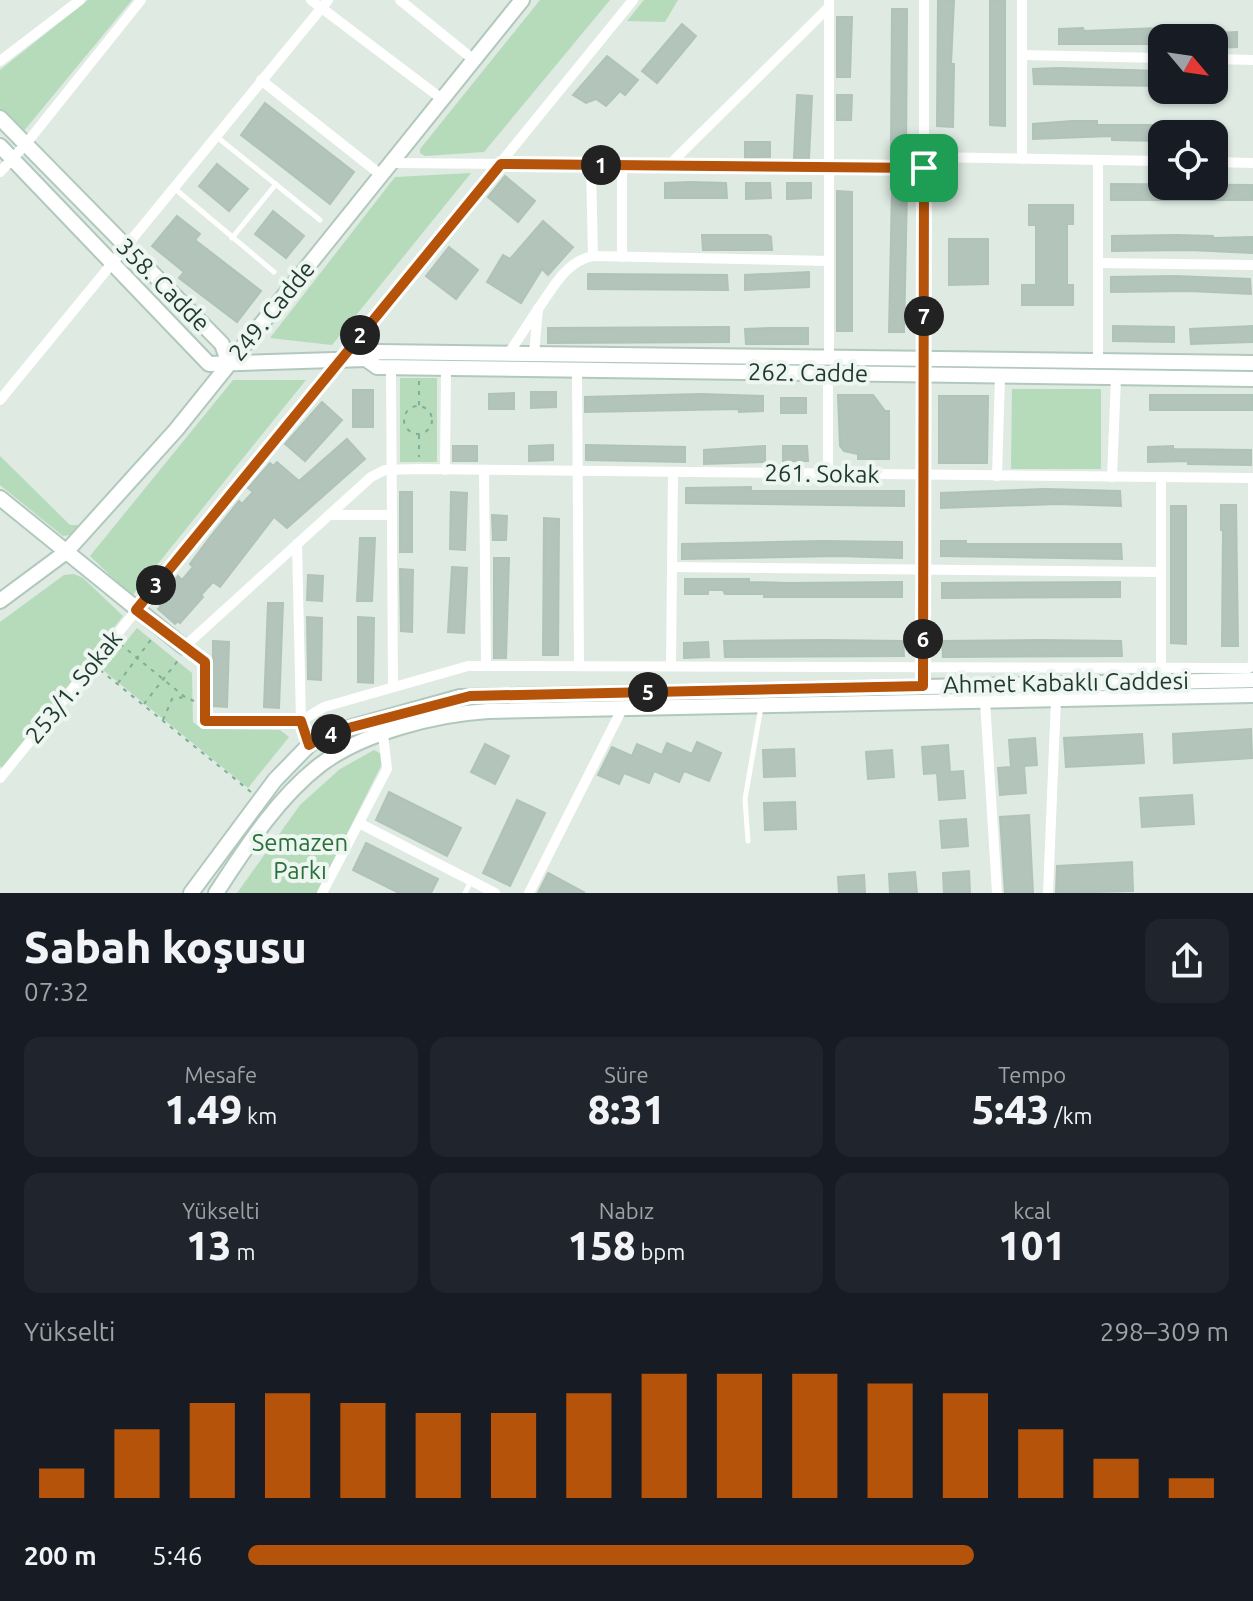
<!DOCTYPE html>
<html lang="tr">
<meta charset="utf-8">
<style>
body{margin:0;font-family:Ubuntu,sans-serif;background:#20242c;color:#f1f3f6;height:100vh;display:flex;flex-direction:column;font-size:30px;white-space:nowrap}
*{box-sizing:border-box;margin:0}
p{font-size:26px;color:#9ea1a6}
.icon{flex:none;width:44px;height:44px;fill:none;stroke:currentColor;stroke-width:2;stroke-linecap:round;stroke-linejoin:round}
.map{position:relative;height:893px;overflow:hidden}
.sheet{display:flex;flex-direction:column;background:#171b24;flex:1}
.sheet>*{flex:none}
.needle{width:52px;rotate:119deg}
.buttons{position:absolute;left:1148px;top:24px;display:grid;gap:16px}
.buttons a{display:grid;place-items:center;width:80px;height:80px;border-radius:16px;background:#171b24;box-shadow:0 2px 6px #0004;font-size:40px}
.pin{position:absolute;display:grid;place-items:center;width:68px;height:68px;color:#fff;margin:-34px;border-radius:16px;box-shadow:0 4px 12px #0006}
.km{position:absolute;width:40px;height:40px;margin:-20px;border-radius:50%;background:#222;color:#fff;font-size:22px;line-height:40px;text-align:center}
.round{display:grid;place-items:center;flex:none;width:84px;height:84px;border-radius:16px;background:#20242c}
.overview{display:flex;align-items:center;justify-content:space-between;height:136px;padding:0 24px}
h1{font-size:44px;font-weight:800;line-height:60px}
.stats{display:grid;grid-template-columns:repeat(3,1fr);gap:12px;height:136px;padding:8px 24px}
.stats div{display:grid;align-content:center;border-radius:16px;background:#20242c;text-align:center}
.stats b{font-size:40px;font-weight:800}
.stats small{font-size:22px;font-weight:400}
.stats p{font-size:22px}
.chart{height:224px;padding:16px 24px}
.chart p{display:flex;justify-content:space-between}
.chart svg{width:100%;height:144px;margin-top:8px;stroke:#b45309;stroke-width:6}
ul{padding:0 24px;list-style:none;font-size:26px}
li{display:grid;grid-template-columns:128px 96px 1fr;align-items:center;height:60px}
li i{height:20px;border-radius:10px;background:#b45309}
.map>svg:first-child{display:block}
.green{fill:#b6dbba}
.building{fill:#b3c4bb;stroke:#b0c3b8;stroke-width:2}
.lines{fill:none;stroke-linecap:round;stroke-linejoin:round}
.secondary-casing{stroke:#b1c9bc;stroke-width:18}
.path{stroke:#7eae97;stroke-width:2;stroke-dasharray:4 6;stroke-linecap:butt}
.lane{stroke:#fff;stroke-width:5}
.street{stroke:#fff;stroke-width:10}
.secondary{stroke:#fff;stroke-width:14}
.route-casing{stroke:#fff;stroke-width:16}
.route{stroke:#b45309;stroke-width:10}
.labels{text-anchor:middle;stroke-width:8;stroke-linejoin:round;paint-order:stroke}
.street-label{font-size:24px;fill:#1f392e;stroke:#eef6f1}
.park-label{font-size:24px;fill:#297039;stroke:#eef6f1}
</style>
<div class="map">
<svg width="1253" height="893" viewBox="0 0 1253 893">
<rect width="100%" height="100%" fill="#deeae2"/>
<g class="green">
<path d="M88,0h44l-109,132 -23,-23v-39z"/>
<path d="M540,0h70l-126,152 -59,4 -5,-3v-4z"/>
<path d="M644,0h34l-13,22 -38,-1z"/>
<path d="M471,173l-139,172 -62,-7 125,-161z"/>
<rect x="400" y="378" width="37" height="84"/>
<path d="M233,380h73l-174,216 -42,-40z"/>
<path d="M1012,389h89v80h-90z"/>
<path d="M0,456l70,69h9l-9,10 -7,1 -63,-51z"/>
<path d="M74,574l9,4 40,38 -120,153 -3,-3v-144l64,-47z"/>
<path d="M137,628l55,45 1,49 9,7 78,1 9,7 -41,51 -145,-118z"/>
<path d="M374,750l7,4 3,6 -67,133h-80l63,-88 40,-36z"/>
</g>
<g class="building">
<path d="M938,0h16l-3,64h3l-1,63 -16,-1z"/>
<path d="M990,0h15v126l-15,-1z"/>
<path d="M892,9h15l-1,143 -15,-1z"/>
<path d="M837,17h15l-2,60h-13z"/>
<path d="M682,24l14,12 -39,47 -15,-12z"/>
<path d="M1083,28l1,3 75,-3 1,16h-101v-15z"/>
<path d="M1237,32v15l-23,1v-15z"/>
<path d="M607,56l31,24 -13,15 -5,-4 -14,15 -10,-7 -10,4 -13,-8z"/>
<path d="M1058,68l104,3v15l-128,-2 -1,-15z"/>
<path d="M797,95l15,1 -3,62h-15z"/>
<path d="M837,95h15l-1,25h-14z"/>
<path d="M265,103l89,69 -24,32 -89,-69z"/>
<path d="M1072,121h25v4h75v9h-10v7l-50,-1v-4l-79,3v-15z"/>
<path d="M745,142h25v15l-25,1z"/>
<path d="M217,164l31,25 -19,22 -30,-25z"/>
<path d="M505,176l30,25 -17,21 -30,-25z"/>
<path d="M690,182l36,1 1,15h-62v-15z"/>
<path d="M746,183h24l1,15 -25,1z"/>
<path d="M787,183h24v15l-24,1z"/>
<path d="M1111,184l141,1v15h-141z"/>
<path d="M892,190l15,1 -3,141h-15z"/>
<path d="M837,191l15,1v139h-15z"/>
<path d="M1029,205h44v19h-6v61h6v20h-51v-20h14v-60h-7z"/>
<path d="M273,211l31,25 -18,22 -31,-24z"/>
<path d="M177,216l23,18 -5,6 66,51 -24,31 -58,-44 5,-6 -32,-26z"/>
<path d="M543,221l30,26 -25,28 -6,-6 -21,34 -34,-21 16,-27 7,4z"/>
<path d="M702,235h65l4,2 1,13h-69z"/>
<path d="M1176,235l37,1v2l40,-1v16l-64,-3 -77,1v-15z"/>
<path d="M949,239h39v45l-39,1z"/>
<path d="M449,247l29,23 -22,29 -30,-23z"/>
<path d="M809,272v15l-64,3v-15z"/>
<path d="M588,274l139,1 1,15 -140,-1z"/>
<path d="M1175,276l75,3 1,15 -61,-3 -79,1v-15z"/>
<path d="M1113,326l61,1v15l-61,-1z"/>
<path d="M1253,326v16l-62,2 -1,-15z"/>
<path d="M729,327v15l-181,1v-15z"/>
<path d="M770,328h38v16h-62l-1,-15z"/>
<rect x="353" y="390" width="20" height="37"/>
<path d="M531,392h25v15l-25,1z"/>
<path d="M514,393v16h-25v-15z"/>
<path d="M701,394l62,2v15l-24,1v-3l-154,3v-15z"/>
<path d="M838,395h35l12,16h4v48h-31v-5l-14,-3 -4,-5z"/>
<rect x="1150" y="395" width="103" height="15"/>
<path d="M939,396h49l-1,67h-48z"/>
<rect x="781" y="398" width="25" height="15"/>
<path d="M322,402l20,18 -37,41 -20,-17z"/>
<path d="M347,439l18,20 -78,69 -13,-11 -54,70 -7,-5 -12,13 2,2 -23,26 -2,-2 -3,3 -17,-15 3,-3 -4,-4 21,-26 4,4 11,-13 -3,-3 20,-27 29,-36 3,3 11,-12 -5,-4 22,-25 3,3 4,-4 22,19z"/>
<path d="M553,445v15l-24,1v-15z"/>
<path d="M586,445l99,2v15l-99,-2z"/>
<rect x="453" y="446" width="24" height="15"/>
<path d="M765,446v16l-61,2v-14z"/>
<path d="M783,446h24l1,15h-25z"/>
<path d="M1173,446v3l78,1v15l-63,-1v-3l-40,1v-15z"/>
<path d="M751,487v4h153v15l-218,-3v-15z"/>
<path d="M1045,489l75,2 1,15 -63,-2 -117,4v-15z"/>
<rect x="400" y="492" width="12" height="60"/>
<path d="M451,492l16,1 -2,57 -15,-1z"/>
<path d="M1221,505h15l2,141h-16l1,-116h-2z"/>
<path d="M1171,506h15v138l-15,-1z"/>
<path d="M492,515l15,1 -1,24h-13z"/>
<path d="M544,518l15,1 -1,136h-15z"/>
<path d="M360,538h15l-3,63h-15z"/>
<path d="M823,541l79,1v16l-64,-2 -156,3v-15z"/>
<path d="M941,541h25v3h155l1,15 -181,-3z"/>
<path d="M494,558h15l-3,100h-12z"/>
<path d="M452,567l15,1 -3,65 -16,-1z"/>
<path d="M400,569l13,1 -1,62 -11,-1z"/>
<path d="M308,575l15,1 -1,25 -15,-1z"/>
<path d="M685,579h64v3l40,1 113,-1v15h-138v-3h-39l-2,-4h-15v4h-23z"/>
<path d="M1120,582v15l-178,1v-15z"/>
<path d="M268,603h15l-4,105 -15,-1z"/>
<path d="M307,617l15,1 -1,62 -13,-1z"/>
<path d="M358,617l16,1 -1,65 -15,-1z"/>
<path d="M825,640l78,1 1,15 -179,1 -1,-16z"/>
<path d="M1042,640l79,1 1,15 -179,1 -1,-16z"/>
<path d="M213,641l16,1 -2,65 -14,-1z"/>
<path d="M708,642l1,15 -25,1v-15z"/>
<path d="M1251,729l1,29 -78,5 -1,-29z"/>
<path d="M1142,734l2,29 -78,4 -2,-29z"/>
<path d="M1035,738l2,27 -13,1 2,27 -26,2 -2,-27 13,-1 -2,-27z"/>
<path d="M697,742l24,11 -12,28 -25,-10 -5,11 -25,-11 -5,12 -25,-10 -5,11 -21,-9 14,-28 20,9 5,-12 25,11 5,-12 25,11z"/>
<path d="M485,744l24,12 -14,28 -24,-12z"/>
<path d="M948,745l2,27 13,-1 2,27 -26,2 -2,-27 -13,1 -2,-27z"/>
<path d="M794,749l1,27 -31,1 -1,-27z"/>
<path d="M892,750l2,27 -26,2 -2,-27z"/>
<path d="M389,792l72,36 -14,28 -71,-36z"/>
<path d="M1192,795l2,29 -52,3 -2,-29z"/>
<path d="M517,800l28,13 -35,73 -27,-13z"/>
<path d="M795,802l1,27 -31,1 -1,-27z"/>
<path d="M1029,815l4,78h-28l-5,-76z"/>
<path d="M966,819l2,27 -26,2 -2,-27z"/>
<path d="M366,843l72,36 -7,14h-32l-46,-23z"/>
<path d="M1132,862l1,29 -77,2 1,-27z"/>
<path d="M969,871l1,22h-26l-1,-20z"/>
<path d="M915,872l2,21h-27l-1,-19z"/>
<path d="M548,873l37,20h-47z"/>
<path d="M864,875l1,18h-26l-1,-16z"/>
</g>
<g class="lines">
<g class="secondary-casing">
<g id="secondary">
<path d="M0,118l222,226 7,20"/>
<path d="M0,146l209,218 157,-5 12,-7 875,11"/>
<path d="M366,359l11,8 876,12"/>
<path d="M0,498l184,149"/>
<path d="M0,601l66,-49 110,-122 346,-430"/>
<path d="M191,893l84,-113 34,-35 16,-9 27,-9 108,-30 793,-17"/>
<path d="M216,893c29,-44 61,-95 104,-128 42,-32 116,-51 168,-54l765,-16"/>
</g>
</g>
<g class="path">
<path d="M419,405v-25"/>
<circle cx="418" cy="420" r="14"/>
<path d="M419,435v22"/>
<path d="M120,644l65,53 9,4"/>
<path d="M100,670l151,122"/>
<path d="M118,683l35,-46"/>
<path d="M144,704l35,-45"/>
<path d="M163,720l9,-21 12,-2"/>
</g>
<g class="lane">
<path d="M217,137l103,83"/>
<path d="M174,188l100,84"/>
<path d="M232,238l44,-54"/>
<path d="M748,841l-3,-42 16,-92"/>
<path d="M465,893l6,-12"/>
</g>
<g class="street">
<path d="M311,0l131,99"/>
<path d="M400,0l74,60"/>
<path d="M829,0v358"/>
<path d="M1022,0v159"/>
<path d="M1022,55l140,3"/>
<path d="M1214,59l39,1"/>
<path d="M0,61l80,-61"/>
<path d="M261,80l120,95"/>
<path d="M924,157l238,4"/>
<path d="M1098,160v201"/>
<path d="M1214,162l39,1"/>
<path d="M391,163l533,5"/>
<path d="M668,166l161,-159"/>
<path d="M0,172l25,-27 116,-145"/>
<path d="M593,256l236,5"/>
<path d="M622,257v-92"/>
<path d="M1098,263l155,2"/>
<path d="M538,309c15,-21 28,-48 55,-53l-2,-91"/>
<path d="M509,353l29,-44 -4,45"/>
<path d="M924,359v-359"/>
<path d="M391,368l2,319"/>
<path d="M577,370l2,296"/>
<path d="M0,400l328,-400"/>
<path d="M445,470l1,-102"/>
<path d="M484,470l2,195"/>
<path d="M828,474v-100"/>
<path d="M997,476l3,-100"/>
<path d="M1112,477l4,-100"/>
<path d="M1253,478v186l-4,4 -781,-2 -144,41 -23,14h-96v-59l-21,-15 187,-170 14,-7 34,-1 834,9"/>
<path d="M329,515h63"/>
<path d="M297,544l4,177 8,24"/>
<path d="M672,567l489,5"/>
<path d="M671,666l2,-194"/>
<path d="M1161,668v-191"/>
<path d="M923,686l1,-311"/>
<path d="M985,701l12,192"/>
<path d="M0,778l633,-778"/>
<path d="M359,823l136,70"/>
<path d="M322,893l65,-124 -4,-35"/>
<path d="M529,893l93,-184"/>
<path d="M1048,893l8,-194"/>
</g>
<use href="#secondary" class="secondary"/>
</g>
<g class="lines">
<g class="route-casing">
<path id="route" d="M501,164l423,4 -1,518 -453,10 -118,31 -27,9 -16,9 -8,-24h-96v-59l-69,-52z"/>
</g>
<use href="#route" class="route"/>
</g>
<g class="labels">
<g class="street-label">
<text transform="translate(163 285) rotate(45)" y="8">358. Cadde</text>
<text transform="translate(272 311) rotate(-51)" y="8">249. Cadde</text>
<text transform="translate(808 373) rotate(1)" y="8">262. Cadde</text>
<text transform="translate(822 474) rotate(1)" y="8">261. Sokak</text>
<text transform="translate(1066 683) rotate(-1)" y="8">Ahmet Kabaklı Caddesi</text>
<text transform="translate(74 687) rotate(-51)" y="8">253/1. Sokak</text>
</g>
<g class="park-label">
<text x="300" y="851">Semazen<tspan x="300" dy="28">Parkı</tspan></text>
</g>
</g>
</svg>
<div class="buttons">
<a><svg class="needle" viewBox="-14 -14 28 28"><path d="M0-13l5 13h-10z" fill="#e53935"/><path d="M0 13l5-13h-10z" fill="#9ea1a6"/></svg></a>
<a><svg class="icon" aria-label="locate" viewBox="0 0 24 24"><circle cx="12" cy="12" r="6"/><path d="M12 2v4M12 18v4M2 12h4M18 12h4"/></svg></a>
</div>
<div class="pin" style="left:924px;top:168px;background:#1e9e55"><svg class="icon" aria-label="arrive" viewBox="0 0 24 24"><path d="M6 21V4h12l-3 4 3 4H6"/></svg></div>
<b class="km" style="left:601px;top:165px">1</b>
<b class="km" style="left:360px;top:335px">2</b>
<b class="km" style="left:156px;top:585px">3</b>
<b class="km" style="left:331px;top:734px">4</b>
<b class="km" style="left:648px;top:692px">5</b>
<b class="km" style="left:923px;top:639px">6</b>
<b class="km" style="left:924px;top:316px">7</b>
</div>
<section class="sheet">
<div class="overview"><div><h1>Sabah koşusu</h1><p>07:32</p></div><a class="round"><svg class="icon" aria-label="share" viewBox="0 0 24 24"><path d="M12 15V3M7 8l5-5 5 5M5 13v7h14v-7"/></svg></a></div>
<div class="stats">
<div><p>Mesafe</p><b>1.49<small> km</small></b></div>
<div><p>Süre</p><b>8:31</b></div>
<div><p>Tempo</p><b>5:43<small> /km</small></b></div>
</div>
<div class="stats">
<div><p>Yükselti</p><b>13<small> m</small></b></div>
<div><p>Nabız</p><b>158<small> bpm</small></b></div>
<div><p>kcal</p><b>101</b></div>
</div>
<div class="chart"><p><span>Yükselti</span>298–309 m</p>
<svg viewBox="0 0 160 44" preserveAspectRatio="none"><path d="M5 44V35M15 44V23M25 44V15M35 44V12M45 44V15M55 44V18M65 44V18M75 44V12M85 44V6M95 44V6M105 44V6M115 44V9M125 44V12M135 44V23M145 44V32M155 44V38"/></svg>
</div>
<ul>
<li><b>200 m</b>5:46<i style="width:74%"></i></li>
</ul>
</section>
